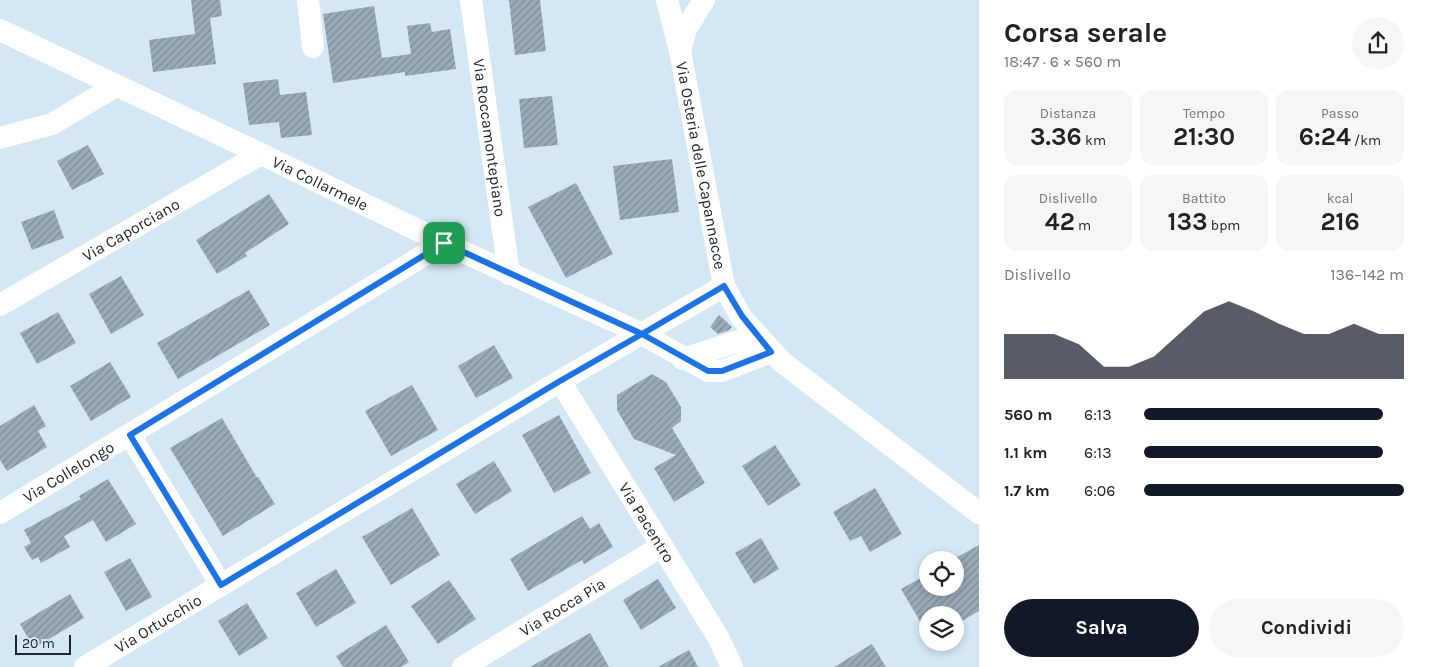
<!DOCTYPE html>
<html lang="it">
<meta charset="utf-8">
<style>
body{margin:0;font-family:Karla,sans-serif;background:#f6f6f6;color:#222;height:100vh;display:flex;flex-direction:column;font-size:19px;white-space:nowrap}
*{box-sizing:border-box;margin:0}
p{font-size:16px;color:#767676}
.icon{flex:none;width:28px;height:28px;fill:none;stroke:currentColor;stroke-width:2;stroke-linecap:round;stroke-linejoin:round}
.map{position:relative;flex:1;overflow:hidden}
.drawer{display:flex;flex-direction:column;background:#fff;width:450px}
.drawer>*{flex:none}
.fabs{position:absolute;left:919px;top:551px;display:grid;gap:10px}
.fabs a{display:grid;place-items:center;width:45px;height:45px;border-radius:50%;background:#fff;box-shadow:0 2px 8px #0003;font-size:25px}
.scale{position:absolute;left:15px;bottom:12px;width:56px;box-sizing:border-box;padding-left:5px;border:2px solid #20272c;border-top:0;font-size:14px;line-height:18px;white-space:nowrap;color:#20272c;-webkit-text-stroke:4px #d4e7f4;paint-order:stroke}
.pin{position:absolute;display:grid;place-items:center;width:42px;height:42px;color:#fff;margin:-21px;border-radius:10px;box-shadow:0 2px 8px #0006}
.round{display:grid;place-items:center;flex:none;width:52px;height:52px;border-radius:26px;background:#f6f6f6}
.summary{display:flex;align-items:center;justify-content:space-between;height:85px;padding:0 25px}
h1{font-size:28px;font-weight:700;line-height:38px}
.metrics{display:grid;grid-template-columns:repeat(3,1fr);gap:8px;height:85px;padding:5px 25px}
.metrics div{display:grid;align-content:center;border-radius:12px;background:#f6f6f6;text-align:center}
.metrics b{font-size:25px;font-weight:700}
.metrics small{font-size:14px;font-weight:400}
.metrics p{font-size:14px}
.chart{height:140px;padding:10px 25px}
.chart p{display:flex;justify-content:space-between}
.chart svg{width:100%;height:90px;margin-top:5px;fill:#111827;opacity:.7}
.cta{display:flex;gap:10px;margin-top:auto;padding:10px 25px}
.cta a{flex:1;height:58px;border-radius:30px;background:#111827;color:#fff;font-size:20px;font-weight:700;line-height:58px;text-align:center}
.cta a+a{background:#f6f6f6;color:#222}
ul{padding:0 25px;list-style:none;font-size:16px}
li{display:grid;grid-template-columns:80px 60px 1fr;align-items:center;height:38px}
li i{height:12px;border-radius:6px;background:#111827}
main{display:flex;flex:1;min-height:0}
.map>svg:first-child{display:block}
.building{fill:url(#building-hatch)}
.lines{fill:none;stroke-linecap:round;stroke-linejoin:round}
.minor{stroke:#fff;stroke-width:22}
.route-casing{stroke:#fff;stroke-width:10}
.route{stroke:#1a73e8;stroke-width:6}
.labels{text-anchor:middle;stroke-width:5;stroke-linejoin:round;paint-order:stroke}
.street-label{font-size:16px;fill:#20272c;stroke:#d4e7f4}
</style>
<main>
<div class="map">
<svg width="979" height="667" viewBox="0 0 979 667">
<defs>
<pattern id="building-hatch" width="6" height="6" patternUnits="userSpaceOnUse" patternTransform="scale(1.25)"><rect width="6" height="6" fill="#99abb8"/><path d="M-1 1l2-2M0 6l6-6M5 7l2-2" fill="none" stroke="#7c8b96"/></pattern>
</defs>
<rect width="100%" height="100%" fill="#d4e7f4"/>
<g class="building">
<path d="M191,0h29l2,16 -12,2 6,46 -63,8 -4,-32 46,-6z"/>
<path d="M509,0h31l6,51 -31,4z"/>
<path d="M374,6l8,52 29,-4 -4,-28 23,-3 2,9 18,-3 6,40 -51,7v-4l-72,11 -10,-69z"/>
<path d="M278,79l2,16 26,-3 6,43 -31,3 -2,-16 -30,3 -6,-42z"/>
<path d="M552,96l6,49 -34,3 -5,-49z"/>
<path d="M88,145l16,29 -32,16 -15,-29z"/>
<path d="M672,159l7,53 -59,8 -7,-54z"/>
<path d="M576,183l37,71 -47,24 -38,-71z"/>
<path d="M269,194l20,30 -44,29 2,3 -30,18 -21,-34z"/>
<path d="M54,210l10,28 -32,12 -11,-28z"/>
<path d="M121,276l23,39 -33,19 -22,-40z"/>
<path d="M249,290l21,35 -92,54 -21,-36z"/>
<path d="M58,312l18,31 -39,21 -17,-31z"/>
<path d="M719,315l13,12 -3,3 -11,4 -8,-7z"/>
<path d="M494,345l19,33 -37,20 -18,-32z"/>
<path d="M110,362l21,35 -40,24 -21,-35z"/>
<path d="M652,374l14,8 15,25v14l-9,7 33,55 -31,19 -20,-34 22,-13 -42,-16 -17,-29v-15z"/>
<path d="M412,385l26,45 -47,26 -26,-45z"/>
<path d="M34,405l12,21 -8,5 9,16 -40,24 -7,-11v-34z"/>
<path d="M559,415l32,58 -37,20 -32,-58z"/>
<path d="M222,418l35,60 1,-1 17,27 -52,32 -53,-88z"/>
<path d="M775,445l26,40 -33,21 -26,-40z"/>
<path d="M494,461l18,30 -37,23 -19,-30z"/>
<path d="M108,479l28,45 -30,18 -13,-22 -29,16 6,11 -29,16 -3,-6 -6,3 -8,-13 7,-4 -7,-13 57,-31 -2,-3z"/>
<path d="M875,488l27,46 -32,18 -9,-16 -11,5 -17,-29z"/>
<path d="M412,508l28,47 -49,30 -29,-48z"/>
<path d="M582,516l8,13 9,-6 14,24 -29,17 -2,-4 -54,31 -18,-32z"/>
<path d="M761,538l18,31 -25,15 -19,-31z"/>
<path d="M979,545v66l-24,14v-10h-27v20l-27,-46 27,-15v14h27v-28h-3z"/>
<path d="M130,558l22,39 -26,14 -22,-39z"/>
<path d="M336,569l20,34 -40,24 -20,-34z"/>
<path d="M658,579l18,29 -35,22 -18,-30z"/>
<path d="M449,580l27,39 -38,25 -27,-38z"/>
<path d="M70,594l14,24 -50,30 -14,-24z"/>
<path d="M247,603l21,35 -29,18 -21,-35z"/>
<path d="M386,625l23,37 -8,5h-58l-7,-11z"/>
<path d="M590,633l19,34h-79z"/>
<path d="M872,644l14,23h-52z"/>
<path d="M689,650l9,17h-40z"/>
</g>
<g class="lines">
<g class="minor">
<path d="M308,0l5,47"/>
<path id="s1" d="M471,0l38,274"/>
<path id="s2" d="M667,0l13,51 44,235 17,31 41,45 197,151"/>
<path id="s3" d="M0,30l261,124 183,89 198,91 66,37h14l49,-19"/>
<path d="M680,51l6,-22 18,-29"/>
<path d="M0,138l52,-14 64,-38"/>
<path id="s4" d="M0,305l261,-151"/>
<path d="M683,359l74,-24"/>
<path id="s5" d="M560,381l158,256 14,30"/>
<path d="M130,435l91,150"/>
<path id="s6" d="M0,513l444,-270"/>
<path id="s7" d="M85,667l475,-286 164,-95"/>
<path id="s8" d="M463,667l199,-121"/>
</g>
</g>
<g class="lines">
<g class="route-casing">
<path id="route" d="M444,243l-314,192 91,150 339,-204 82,-47 66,37h14l49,-19 -29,-36 -18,-30 -82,48 -198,-91"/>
</g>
<use href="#route" class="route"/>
</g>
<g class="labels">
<g class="street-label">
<text dy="6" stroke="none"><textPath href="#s1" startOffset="139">Via Roccamontepiano</textPath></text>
<text dy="6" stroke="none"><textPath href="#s2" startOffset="169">Via Osteria delle Capannacce</textPath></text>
<text dy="6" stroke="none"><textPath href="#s3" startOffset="355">Via Collarmele</textPath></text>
<text dy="6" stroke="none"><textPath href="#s4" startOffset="151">Via Caporciano</textPath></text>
<text dy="6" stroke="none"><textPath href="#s6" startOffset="80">Via Collelongo</textPath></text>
<text dy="6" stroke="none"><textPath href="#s5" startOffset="166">Via Pacentro</textPath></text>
<text dy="6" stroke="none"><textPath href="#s8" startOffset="116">Via Rocca Pia</textPath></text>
<text dy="6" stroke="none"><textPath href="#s7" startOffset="85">Via Ortucchio</textPath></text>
</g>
</g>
</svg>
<div class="fabs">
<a><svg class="icon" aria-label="locate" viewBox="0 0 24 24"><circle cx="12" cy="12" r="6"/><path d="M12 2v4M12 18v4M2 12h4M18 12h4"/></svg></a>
<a><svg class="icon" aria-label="layers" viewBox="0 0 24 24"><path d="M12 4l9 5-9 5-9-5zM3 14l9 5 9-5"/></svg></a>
</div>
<div class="scale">20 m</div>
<div class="pin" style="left:444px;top:243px;background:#1e9e55"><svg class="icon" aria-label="arrive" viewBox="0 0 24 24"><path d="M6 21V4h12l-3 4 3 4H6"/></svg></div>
</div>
<section class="drawer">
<div class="summary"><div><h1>Corsa serale</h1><p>18:47 · 6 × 560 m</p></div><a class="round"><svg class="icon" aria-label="share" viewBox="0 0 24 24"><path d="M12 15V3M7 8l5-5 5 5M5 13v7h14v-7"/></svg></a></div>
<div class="metrics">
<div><p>Distanza</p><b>3.36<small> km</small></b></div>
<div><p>Tempo</p><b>21:30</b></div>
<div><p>Passo</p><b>6:24<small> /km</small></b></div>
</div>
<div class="metrics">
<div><p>Dislivello</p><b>42<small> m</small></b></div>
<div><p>Battito</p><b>133<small> bpm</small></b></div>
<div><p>kcal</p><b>216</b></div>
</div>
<div class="chart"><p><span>Dislivello</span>136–142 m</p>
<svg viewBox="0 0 160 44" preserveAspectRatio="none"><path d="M0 44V22L10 22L20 22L30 27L40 38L50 38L60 33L70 22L80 11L90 6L100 11L110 17L120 22L130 22L140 17L150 22L160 22V44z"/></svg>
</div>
<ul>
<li><b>560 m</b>6:13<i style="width:92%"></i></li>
<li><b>1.1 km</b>6:13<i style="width:92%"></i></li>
<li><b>1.7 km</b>6:06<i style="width:100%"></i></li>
</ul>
<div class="cta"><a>Salva</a><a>Condividi</a></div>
</section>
</main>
